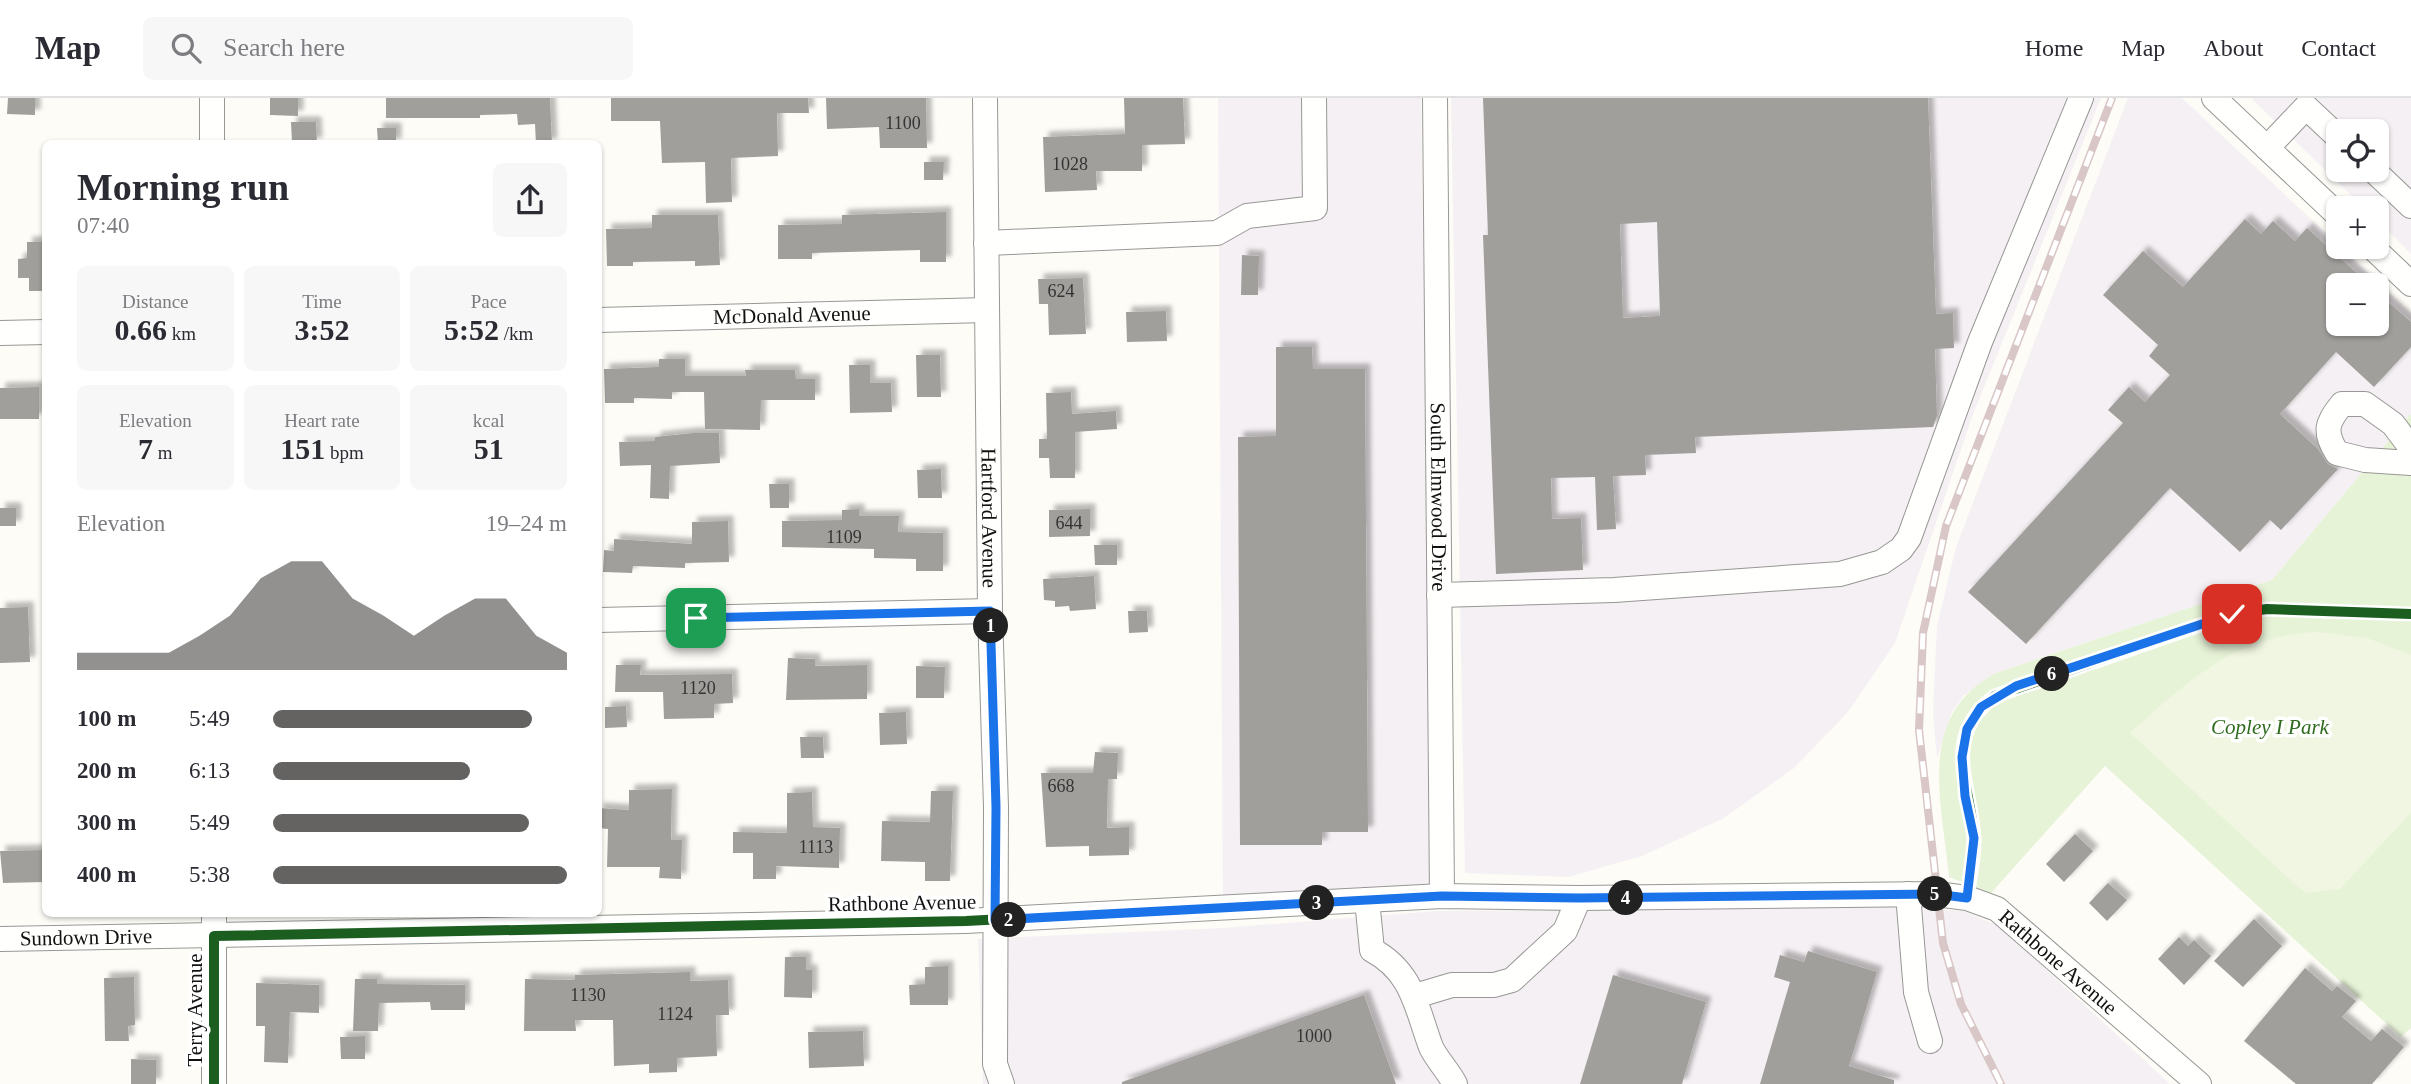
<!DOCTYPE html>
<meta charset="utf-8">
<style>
body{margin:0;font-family:Georgia,serif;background:#f7f7f7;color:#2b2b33;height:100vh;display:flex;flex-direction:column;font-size:26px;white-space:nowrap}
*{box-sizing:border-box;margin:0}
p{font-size:23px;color:#7c7c81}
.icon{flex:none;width:38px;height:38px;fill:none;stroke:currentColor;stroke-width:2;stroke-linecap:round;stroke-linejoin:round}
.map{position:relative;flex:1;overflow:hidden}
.side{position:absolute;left:42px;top:42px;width:560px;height:777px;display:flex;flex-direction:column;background:#fff;border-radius:10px;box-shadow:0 2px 5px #0004}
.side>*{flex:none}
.fabs{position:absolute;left:2326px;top:21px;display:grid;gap:14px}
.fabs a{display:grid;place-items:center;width:63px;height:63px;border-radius:10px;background:#fff;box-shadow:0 2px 5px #0004;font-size:35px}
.pin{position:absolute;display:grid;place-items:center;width:60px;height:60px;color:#fff;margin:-30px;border-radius:14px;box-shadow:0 4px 10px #0006}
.km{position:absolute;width:35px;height:35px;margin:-18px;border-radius:50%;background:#222;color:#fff;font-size:19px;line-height:35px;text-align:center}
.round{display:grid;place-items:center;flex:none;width:74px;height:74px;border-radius:10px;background:#f7f7f7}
.headline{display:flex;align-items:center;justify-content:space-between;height:119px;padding:0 35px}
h1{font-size:38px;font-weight:700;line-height:52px}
.metrics{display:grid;grid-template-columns:repeat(3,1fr);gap:10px;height:119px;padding:7px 35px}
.metrics div{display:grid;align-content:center;border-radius:10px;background:#f7f7f7;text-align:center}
.metrics b{font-size:30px;font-weight:700}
.metrics small{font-size:19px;font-weight:400}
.metrics p{font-size:19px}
.chart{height:196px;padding:14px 35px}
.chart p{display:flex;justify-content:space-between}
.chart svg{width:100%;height:126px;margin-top:7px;fill:#646362;opacity:.7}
ul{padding:0 35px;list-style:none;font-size:23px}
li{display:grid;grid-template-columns:112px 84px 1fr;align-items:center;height:52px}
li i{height:18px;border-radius:9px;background:#646362}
header{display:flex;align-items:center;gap:42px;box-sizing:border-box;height:98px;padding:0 35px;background:#fff;border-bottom:2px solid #e1e1e2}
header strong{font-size:33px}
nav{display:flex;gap:38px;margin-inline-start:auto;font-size:24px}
.search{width:490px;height:63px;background:#f7f7f7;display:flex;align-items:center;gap:18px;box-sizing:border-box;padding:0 24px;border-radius:10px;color:#7c7c81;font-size:26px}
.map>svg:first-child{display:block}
.industrial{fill:#f5f0f3;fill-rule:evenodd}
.green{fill:#e7f3d7}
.pitch{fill:#f0f6e1}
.building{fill:#a19f9c;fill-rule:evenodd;filter:url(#shadow)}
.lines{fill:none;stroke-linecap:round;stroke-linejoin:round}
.minor-casing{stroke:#979795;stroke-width:26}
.minor{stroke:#fffffe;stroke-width:24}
.rail-casing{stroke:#d9c6c7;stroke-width:8}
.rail{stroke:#fff;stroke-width:5;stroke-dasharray:16;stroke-linecap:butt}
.cycleway-casing{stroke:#fff;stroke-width:15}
.cycleway{stroke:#1b5e20;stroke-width:10}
.route-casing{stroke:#fff;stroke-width:14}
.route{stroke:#1a73e8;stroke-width:9}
.labels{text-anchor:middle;stroke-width:7;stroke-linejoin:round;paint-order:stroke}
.number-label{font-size:18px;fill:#353434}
.street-label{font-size:21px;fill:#111;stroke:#fff}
.park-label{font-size:21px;font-style:italic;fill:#2f6b1f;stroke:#fff}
</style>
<header>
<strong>Map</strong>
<div class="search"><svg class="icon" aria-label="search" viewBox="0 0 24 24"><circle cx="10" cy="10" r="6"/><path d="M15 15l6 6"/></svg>Search here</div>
<nav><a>Home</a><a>Map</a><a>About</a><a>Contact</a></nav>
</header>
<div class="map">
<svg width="2411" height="986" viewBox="0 0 2411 986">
<defs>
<filter id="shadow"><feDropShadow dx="5.5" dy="-5.5" stdDeviation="2" flood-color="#0004"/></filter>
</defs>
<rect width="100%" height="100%" fill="#fdfcf7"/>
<g class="industrial">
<path d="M1218,0h203l11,792 -209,8z"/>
<path d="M1451,0h650l-129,319 -77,226 -47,69 -54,56 -70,50 -82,38 -74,21 -103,-4z"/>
<path d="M2128,0h54l229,215v101l-139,166 -276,93 -33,23 -12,18 -14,44 -4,-45 4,-87 19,-79zM2338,187h38v39h-38z"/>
<path d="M2251,0h160v156l-34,-34 -1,-12h-12zM2338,33h38v39h-38z"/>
<path d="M1916,809l47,4 36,15 171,158h-1187l-5,-145 245,-11 214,-17z"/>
</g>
<path class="green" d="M2411,316v614l-10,9 -296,-271 -114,127 -42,-16c-7,-76 -34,-161 47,-204l276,-93z"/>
<path class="pitch" d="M2317,534l50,6 44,17v158l-71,76 -35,4 -175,-160c58,-52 104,-97 187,-101z"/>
<g class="building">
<path d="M8,0h27v17l-28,-1z"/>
<path d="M270,0h28v18l-28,-1z"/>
<path d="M386,0h164l2,46h-16l-1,-20 -17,1 -1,-11 -37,1v3h-94z"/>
<path d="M611,0h197l1,15h-32l1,43 -47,2 1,44 -26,1 -1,-41 -43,1 -2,-42h-49z"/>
<path d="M826,0h100l1,50h-47l-1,-21 -52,2z"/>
<path d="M1124,0h59l2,46 -43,1v26h-46l1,19 -52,2 -2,-55 82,-3z"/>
<path d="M1483,0h445l8,216 17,-1 1,35 -19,1 2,67 -4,11 -238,10 1,16 -51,2 1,20 -33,1 3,53 -19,1 -2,-53 -44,1 1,41 29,-1 2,52 -87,4 -13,-339h5zM1657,124l3,94 -37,2 -3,-94z"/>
<path d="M291,24h25l1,21 -25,1z"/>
<path d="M377,30h19v16h-18z"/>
<path d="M924,64h20l-1,18h-19z"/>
<path d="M946,114v50h-26v-12l-108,3v6h-34v-34l64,-1v-9z"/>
<path d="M652,117h66l2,50 -25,1v-5l-62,1v4h-26l-1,-37 46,-1z"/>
<path d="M2245,121l16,15 12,-13 22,20 12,-13 63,57h-32v39h38v-33l35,31v25l-37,40 -38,-35 -56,62 38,35 10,15 10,5 -57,61 -11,-10 -30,32 -70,-64 -144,156 -58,-52 155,-169 -15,-13 21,-23 16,15 25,-27 -21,-19 9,-11 -55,-50 40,-44 40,36z"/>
<path d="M27,144h19v49h-17v-13h-11v-19l9,-1z"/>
<path d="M1242,157l17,1 -1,39h-17z"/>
<path d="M1083,180l3,56 -37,1 -1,-31h-9l-1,-25z"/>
<path d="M1166,213l1,30 -40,1 -1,-30z"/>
<path d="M1276,249h36l1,22h52l3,463h-46v13h-82l-2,-408 38,-1z"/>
<path d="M916,257h24l1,42h-24z"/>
<path d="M659,261h26v17h61l-1,-6h50l1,9h19v21h-54l-1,30 -55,-1 -1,-37h-32v7l-38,-1v5h-29l-1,-34 55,-2z"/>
<path d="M849,267h21v18h21l1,29 -42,1z"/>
<path d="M39,289v32h-39v-31z"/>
<path d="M1071,294l1,22 44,-3 1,18 -42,3v46h-25l-1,-20h-10v-19h8l-1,-46z"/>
<path d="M693,335h26l1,30 -50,3 -1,33 -19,-1 1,-33 -31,1 -1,-24 36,-1v-4z"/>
<path d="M941,371l1,29h-24l-1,-28z"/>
<path d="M769,386h20v24h-19z"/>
<rect x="0" y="410" width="16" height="18"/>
<path d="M859,411v7h40l-1,16 45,1v38h-27v-12l-42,-1v-9l-92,-2v-26l60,-1v-10z"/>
<path d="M1090,411v27l-41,1v-27z"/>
<path d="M728,423l1,41 -44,1v5l-52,-2 -1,7 -29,-1 1,-22 10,1v-12l78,5v-22z"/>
<path d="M1094,447h23v20h-22z"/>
<path d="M1094,478l2,33 -26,2 -1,-5 -14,1v-6l-11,-1 -1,-21z"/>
<path d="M28,509l2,55 -30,1v-55z"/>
<path d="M1128,513h19l1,21 -19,1z"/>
<path d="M788,560l27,1v7l52,-1v34l-81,1z"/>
<path d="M616,567h25l-1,10 92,-1 1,29 -19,1v14l-50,1 -1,-27h-48z"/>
<path d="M916,568l29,1 -1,31h-28z"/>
<path d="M626,608l1,21 -22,1v-21z"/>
<path d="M906,614l1,32 -27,1 -1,-32z"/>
<path d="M800,639h23l1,21h-23z"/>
<path d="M1095,654l23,1 -1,26h-9l-1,49 22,-1v28l-40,1v-10l-43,1 -5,-74h52z"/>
<path d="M672,691l-1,51h11l-1,39 -22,-1 1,-11h-53l1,-38 -10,-1v-20l31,2v-20z"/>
<path d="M931,693h22l-3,90h-25v-19l-44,-1 1,-40 48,1z"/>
<path d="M812,694l1,35 27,1 -1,40 -63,-2v13h-23v-26h-20v-21l54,1v-40z"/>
<path d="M2075,736l18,17 -29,31 -18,-18z"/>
<path d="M46,752v32l-43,1 -3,-32z"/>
<path d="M2108,785l19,17 -20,21 -18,-18z"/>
<path d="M2254,821l28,27 -39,41 -29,-26z"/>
<path d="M2179,839l9,9 6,-6 17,16 -27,29 -26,-26z"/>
<path d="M1808,853l69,21 -28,94 45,14v4h-134l30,-102 -16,-5 6,-22 24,7z"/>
<path d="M785,859h21v13h6v28l-28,-1z"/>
<path d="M948,868v39h-38l-1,-20 16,-1v-17z"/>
<path d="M2305,870l27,23 5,-5 19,15 -14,16 29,24 11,-12 22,18 -32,37h-76l-52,-43z"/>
<path d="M690,874v9l38,-1 1,35h-13l1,41 -40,2v14l-28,1v-9l-35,2 -1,-46h-38l1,11h-52l1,-52 50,1v-5z"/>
<path d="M1613,877l93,27 -24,82h-102z"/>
<path d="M134,879l1,48 -7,1 1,15h-24l-1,-63z"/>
<path d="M355,881h22v5l88,1v25h-34l-1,-8 -51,1 -1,28h-25z"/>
<path d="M256,885l63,2v28l-29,-1 -2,51 -24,-1 1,-36h-9z"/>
<path d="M1364,897l32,89h-274v-2z"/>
<path d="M863,933l1,35 -55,2 -1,-36z"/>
<path d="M365,938v23h-24l-1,-22z"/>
<path d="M131,961l25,1v24h-25z"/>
</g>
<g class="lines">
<g class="minor-casing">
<g id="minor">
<path d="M212,0v46"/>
<path id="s1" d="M985,0l5,513 6,196 -1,257 7,20"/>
<path id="s2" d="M1435,0l7,798"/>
<path d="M2214,0l124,117"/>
<path d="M2267,50l39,-41 32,30"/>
<path d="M2373,72l38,36"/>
<path d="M986,145l231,-10 30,-17 68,-8 -1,-110"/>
<path d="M2372,149l39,37"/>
<path id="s3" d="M598,222l389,-10"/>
<path d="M0,235l46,-1"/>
<path d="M2411,350l-18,-24 -28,-20h-23c-16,19 -18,28 -5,49l28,7 46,3"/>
<path d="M1439,497l175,-5 226,-16 42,-12 19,-13 8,-11 71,-196 101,-244"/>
<path d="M598,522l392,-9"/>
<path d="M1908,796l8,98 14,49"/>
<path d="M1367,802l5,50c41,22 44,57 59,97 4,10 18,25 24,37"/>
<path id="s4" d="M0,841l966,-18 476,-25 137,2 357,-4 31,4 30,11 202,175"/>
<path d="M1415,898l37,-11h42l18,-5 53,-49 14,-33"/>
<path d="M214,986v-170"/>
</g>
</g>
<use href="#minor" class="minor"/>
<g class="rail-casing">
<path id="rail" d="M2001,986l-40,-80 -18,-61 -24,-213 4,-97 23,-107 166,-428"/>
</g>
<use href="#rail" class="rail"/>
<g class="cycleway-casing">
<path id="cycleway" d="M214,986v-148l752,-15 476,-25 137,2 357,-4 31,4c2,-19 8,-41 7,-60 -3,-53 -34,-101 21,-142l237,-82 35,-5 144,5"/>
</g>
<use href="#cycleway" class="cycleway"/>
</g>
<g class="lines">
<g class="route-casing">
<path id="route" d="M696,520l294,-7 6,196 -1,113 447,-24 137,2 357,-4 31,4 7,-60 -9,-42 -3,-39 5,-28 14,-22 35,-21 216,-72"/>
</g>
<use href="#route" class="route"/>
</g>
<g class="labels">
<g class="number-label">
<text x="903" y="31">1100</text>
<text x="1070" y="72">1028</text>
<text x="1061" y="199">624</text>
<text x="1069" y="431">644</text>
<text x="844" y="445">1109</text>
<text x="698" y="596">1120</text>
<text x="1061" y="694">668</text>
<text x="816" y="755">1113</text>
<text x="588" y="903">1130</text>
<text x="675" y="922">1124</text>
<text x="1314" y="944">1000</text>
</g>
<g class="street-label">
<text dy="7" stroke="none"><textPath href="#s3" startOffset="194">McDonald Avenue</textPath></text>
<text dy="7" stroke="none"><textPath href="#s2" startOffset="399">South Elmwood Drive</textPath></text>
<text dy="7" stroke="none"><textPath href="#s1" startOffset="420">Hartford Avenue</textPath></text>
<text transform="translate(902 805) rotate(-1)" y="7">Rathbone Avenue</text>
<text dy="7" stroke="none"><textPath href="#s4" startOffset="86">Sundown Drive</textPath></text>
<text dy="7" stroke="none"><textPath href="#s4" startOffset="2081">Rathbone Avenue</textPath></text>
<text transform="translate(195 912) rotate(-90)" y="7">Terry Avenue</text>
</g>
<g class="park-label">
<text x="2270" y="636">Copley I Park</text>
</g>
</g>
</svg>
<div class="fabs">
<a><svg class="icon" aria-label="locate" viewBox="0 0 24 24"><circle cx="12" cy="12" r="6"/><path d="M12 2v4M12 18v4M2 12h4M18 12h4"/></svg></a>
<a>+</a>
<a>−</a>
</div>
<div class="pin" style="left:696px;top:520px;background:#1e9e55"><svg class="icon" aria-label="arrive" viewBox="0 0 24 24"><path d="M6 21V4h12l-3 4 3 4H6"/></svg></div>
<div class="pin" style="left:2232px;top:516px;background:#d93025"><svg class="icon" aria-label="check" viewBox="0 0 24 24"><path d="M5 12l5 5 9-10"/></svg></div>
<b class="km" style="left:991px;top:528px">1</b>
<b class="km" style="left:1009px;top:822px">2</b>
<b class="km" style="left:1317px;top:805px">3</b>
<b class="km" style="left:1626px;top:800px">4</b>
<b class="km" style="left:1935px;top:796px">5</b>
<b class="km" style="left:2052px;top:576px">6</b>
<section class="side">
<div class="headline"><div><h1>Morning run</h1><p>07:40</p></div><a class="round"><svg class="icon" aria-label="share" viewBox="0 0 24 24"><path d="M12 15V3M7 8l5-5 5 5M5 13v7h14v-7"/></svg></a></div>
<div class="metrics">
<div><p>Distance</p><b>0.66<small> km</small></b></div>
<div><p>Time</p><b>3:52</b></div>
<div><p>Pace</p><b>5:52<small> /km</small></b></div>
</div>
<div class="metrics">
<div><p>Elevation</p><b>7<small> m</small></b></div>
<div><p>Heart rate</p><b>151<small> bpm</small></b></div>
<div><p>kcal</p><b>51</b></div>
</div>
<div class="chart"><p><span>Elevation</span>19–24 m</p>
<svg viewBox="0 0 160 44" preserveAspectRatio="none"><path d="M0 44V38L10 38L20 38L30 38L40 32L50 25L60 12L70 6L80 6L90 19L100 25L110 32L120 25L130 19L140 19L150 32L160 38V44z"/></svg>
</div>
<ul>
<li><b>100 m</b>5:49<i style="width:88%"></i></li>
<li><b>200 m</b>6:13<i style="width:67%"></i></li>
<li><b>300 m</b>5:49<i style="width:87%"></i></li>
<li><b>400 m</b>5:38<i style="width:100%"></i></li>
</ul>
</section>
</div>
